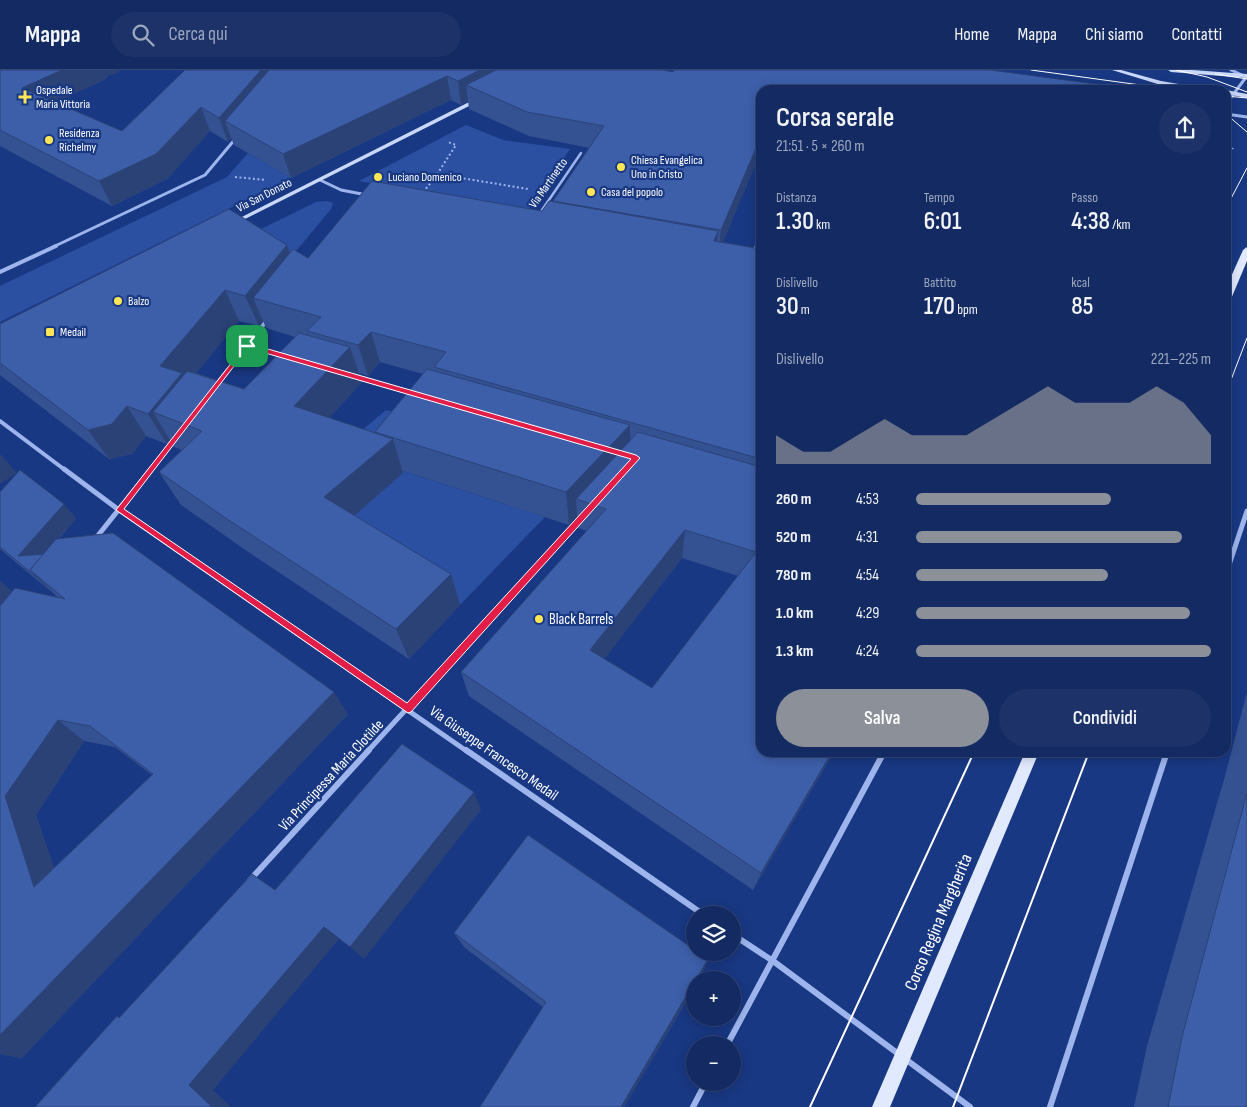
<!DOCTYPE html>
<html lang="it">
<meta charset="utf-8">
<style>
body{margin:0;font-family:"Sofia Sans Condensed",sans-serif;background:#1c3268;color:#f1f3f6;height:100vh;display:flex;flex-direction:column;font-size:19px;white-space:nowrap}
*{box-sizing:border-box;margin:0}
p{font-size:16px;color:#9da7be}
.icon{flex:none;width:28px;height:28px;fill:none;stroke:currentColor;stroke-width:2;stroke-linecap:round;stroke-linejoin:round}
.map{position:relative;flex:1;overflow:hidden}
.panel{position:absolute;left:756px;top:15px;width:475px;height:672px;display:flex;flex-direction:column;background:#132a62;border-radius:15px;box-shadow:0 2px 12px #0003,0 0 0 1px #324677}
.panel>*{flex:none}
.tools{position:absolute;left:686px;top:836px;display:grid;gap:10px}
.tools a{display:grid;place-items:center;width:55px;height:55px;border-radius:50%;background:#132a62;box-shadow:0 2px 12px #0003,0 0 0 1px #324677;font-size:25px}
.pin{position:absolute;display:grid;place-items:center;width:42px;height:42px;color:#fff;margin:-21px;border-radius:10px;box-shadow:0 2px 8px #0006}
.round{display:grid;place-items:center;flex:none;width:52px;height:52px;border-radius:26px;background:#1c3268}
.head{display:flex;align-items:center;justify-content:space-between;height:85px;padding:0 20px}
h1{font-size:28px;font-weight:600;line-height:38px}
.stats{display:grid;grid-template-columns:repeat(3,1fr);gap:8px;height:85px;padding:5px 20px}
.stats div{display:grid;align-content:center}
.stats b{font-size:25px;font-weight:600}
.stats small{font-size:14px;font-weight:400}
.stats p{font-size:14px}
.chart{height:140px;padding:10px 20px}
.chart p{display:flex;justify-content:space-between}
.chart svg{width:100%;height:90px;margin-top:5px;fill:#8c9099;opacity:.7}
.button{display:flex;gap:10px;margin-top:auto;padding:10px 20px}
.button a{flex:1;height:58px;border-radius:30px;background:#8c9099;color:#fff;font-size:20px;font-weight:600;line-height:58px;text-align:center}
.button a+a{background:#1c3268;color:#f1f3f6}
ul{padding:0 20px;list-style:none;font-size:16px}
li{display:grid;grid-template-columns:80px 60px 1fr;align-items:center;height:38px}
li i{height:12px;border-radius:6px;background:#8c9099}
header{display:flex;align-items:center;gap:30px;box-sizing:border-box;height:70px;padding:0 25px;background:#132a62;border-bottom:1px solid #324677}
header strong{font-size:24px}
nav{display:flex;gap:28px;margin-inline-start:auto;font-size:18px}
.search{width:350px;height:45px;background:#1c3268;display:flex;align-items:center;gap:12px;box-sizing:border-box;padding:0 18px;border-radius:28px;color:#9da7be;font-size:19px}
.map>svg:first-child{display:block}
.green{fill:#2b50a2}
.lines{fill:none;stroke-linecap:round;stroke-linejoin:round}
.path{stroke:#9db5ec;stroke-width:2;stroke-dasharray:2 2.5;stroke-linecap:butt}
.lane{stroke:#9db5ec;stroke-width:2.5}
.street-far3{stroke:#9db5ec;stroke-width:3}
.street-far2{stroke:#9db5ec;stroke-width:4}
.street-far1{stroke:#9db5ec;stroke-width:5}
.street{stroke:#9db5ec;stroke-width:6}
.secondary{fill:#c9d7f8;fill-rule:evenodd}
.primary{fill:#e1e9ff;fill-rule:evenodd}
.tram-far1{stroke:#fff;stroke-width:1}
.tram{stroke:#fff;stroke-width:2}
.wall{fill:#345292;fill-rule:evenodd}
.shaded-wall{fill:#2b4277}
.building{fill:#3d5faa;stroke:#2b4277;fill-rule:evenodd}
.route{fill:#e11d48;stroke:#fff;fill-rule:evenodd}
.poi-dot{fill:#ffe657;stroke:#193883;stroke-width:2}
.labels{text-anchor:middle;stroke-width:4.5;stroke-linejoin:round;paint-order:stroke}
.far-poi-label{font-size:12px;fill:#fff;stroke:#193883;text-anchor:start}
.far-street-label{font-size:12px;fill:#fff;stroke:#193883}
.poi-label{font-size:15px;fill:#fff;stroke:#193883;text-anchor:start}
.street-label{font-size:15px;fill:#fff;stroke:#193883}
.near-street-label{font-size:18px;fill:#fff;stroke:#193883}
</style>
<header>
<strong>Mappa</strong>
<div class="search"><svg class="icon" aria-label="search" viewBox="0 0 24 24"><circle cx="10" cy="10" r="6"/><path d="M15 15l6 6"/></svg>Cerca qui</div>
<nav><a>Home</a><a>Mappa</a><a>Chi siamo</a><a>Contatti</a></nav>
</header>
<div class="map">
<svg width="1247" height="1037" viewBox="0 0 1247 1037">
<rect width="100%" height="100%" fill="#193883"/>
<g class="green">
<path d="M466,55l37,15 67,9 -42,61 -169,-29z"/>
<path d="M248,83l43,25 -291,144v-36l227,-109z"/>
<path d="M327,131l6,2 -2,6 -48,58 -42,-28 75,-37z"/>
<path d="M386,340l26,7 -25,49 158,51 -85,88 -168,-116z"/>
</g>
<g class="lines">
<g class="path">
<path d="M1226,91l7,-13"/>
<path d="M437,104l91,15"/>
<path d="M235,107l31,3"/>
<path d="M423,122l11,-13 22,-34 -8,-3"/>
</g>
<path class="lane" d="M540,143l41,-60"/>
<g class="street-far3">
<path d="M1231,0l13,6"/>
<path d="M1226,34l21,-28"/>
<path d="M1226,44l21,3"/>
<path d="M320,110l21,10 26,5"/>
<path d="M53,177l152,-72 31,-37"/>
<path d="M756,177l5,-12"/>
</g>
<g class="street-far2">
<path d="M754,183l3,-7"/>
<path d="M0,202l56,-26"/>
<path d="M247,275l35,11"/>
<path d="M355,307l60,17"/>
<path d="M216,315l52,-66"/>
<path d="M0,351l65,49"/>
<path d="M150,400l24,-31"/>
</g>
<g class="street-far1">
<path d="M64,399l55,41 349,242"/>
<path d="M96,468l55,-69"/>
<path d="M1226,504l21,-63"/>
<path d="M367,682l215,-235"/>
</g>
<g class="street">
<path d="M466,680l238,165"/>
<path d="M250,810l119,-130"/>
<path d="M732,864l41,27 197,146"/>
<path d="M727,975l157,-293"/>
<path d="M693,1037l13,-25"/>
<path d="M1050,1037l117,-355"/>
</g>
<g class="secondary">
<path d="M1112,0h9l40,11 53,9h-15l-38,-5z"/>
<path d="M1168,0h24l55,4v4l-76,-6z"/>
<path d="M1226,20l21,4v4l-21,-4z"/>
<path d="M479,27l3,2 -1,1 -246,124 -5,-1z"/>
</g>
<g class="primary">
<path d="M1247,177v14l-16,38 -5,3v-14l17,-38z"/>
<path d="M1025,682h14l-149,355h-18z"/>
</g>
<g class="tram-far1">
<path d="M1031,0l146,20"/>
<path d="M1176,0l31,7 40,15"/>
<path d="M1215,4l32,5"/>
<path d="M1226,26l21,2"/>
<path d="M1226,44l21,18"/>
<path d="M1226,138l21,-40"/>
<path d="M1226,323l21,-55"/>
</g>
<g class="tram">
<path d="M810,1037l164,-355"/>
<path d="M953,1037l136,-355"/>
</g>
</g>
<g class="wall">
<path d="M0,0h120l-5,4 -6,1 -5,5 -49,22 67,29 63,-61h477l99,20v74l-5,-1 -33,79 38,7v503h73l-81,138 -284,-194 -8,-24 126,-141 -9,-3 -1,-12 -8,9 -166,-54v2l-48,42 105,90 -51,54 -165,-110 -63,-44 -22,-33 23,-22 -8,-3 -4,-7 -3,4 -21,-8 -14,18 -23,5 -109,-84v-51l290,-71 18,5 234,-47 11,-9v-1l37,-53 -61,-12 -60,-27 -1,-8 -7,4 -10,-5 -160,78 -57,-33 -3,-7 -3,4 -18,-11 -43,48 -55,27 -112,-60zM239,251l20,5 4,-5 3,7 29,9 -51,52 -48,-16zM380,292l43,12 -48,58 1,1 -47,-15 33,-36 -3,-9 9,3zM682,488l56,18 -86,112 -48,-29z"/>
<path d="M0,422l76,26 -17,21 289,175 -326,344 -22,-4v-473l12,11 45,5 -8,-8v1l-49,-41zM84,671l31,6 37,28 -98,93 -18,-53z"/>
<path d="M1247,622v415h-113l13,-61 78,-270z"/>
<path d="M454,863l249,40 -79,134h-144l63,-100 -78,-59z"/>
</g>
<g class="shaded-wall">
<path d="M62,0h58l-5,4 -6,1 -5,5 -69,32 -13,-24z"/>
<path d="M261,0h27l-63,51 6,17 -3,4 -9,-24z"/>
<path d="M480,0h50l-64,15 2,16 -7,4 -3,-24z"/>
<path d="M447,6l4,24 -160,78 -8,-24z"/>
<path d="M201,37l9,24 -43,48 -55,27 -13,-25z"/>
<path d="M760,69l-4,24 -38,92 3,-25z"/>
<path d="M718,161l-3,31 -1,-21z"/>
<path d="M287,175l11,31 -45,22 10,23 -4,5 -14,-30z"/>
<path d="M225,220l14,31 -51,62 -35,29 17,28 -3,4 -19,-30 12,-48z"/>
<path d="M371,262l9,30 -12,14 -10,-31z"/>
<path d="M350,277l12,35 -53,58 -15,-34z"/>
<path d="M127,336l19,30 -14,18 -23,5 -21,-29z"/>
<path d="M630,355v34l-54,40 1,17 -8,9 -3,-33z"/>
<path d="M393,369l10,34 -65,57 -14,-33z"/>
<path d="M0,384l17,19 -17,11z"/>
<path d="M64,434l12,14 -44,52 -14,-14z"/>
<path d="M685,460l-3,28 -90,117 -2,-25z"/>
<path d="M451,504l9,31 -51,54 -13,-30z"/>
<path d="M36,505l13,14v1l-14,-14z"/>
<path d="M0,511l32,30 -32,39z"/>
<path d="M334,622l14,22 -326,344 -22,-4v-19z"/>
<path d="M58,650l26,21 -48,74 30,87 -32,-15 -29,-91z"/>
<path d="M832,682h2l-81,138 8,-17z"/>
<path d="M474,722l7,18 -117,149 -14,-12z"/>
<path d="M324,857l15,12 -126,151 18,17h-19l-23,-22z"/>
<path d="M708,889l-5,14 -5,7h-2z"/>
<path d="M695,911v5l-71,121h-3z"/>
</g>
<g class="building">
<path d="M0,0h62l-40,18 100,43 63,-61h76l-42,48 -18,-11 -45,47 -57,27 -99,-51z"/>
<path d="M269,0h211l-22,11 -11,-5 -164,78 -58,-33z"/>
<path d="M496,0h166l11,2 1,-2h316l151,20h-380v49h-1l-39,91 -168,-29 51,-75 -77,-14 -61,-27z"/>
<path d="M372,111l170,30 7,-10 97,17 72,13 -4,10 47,8v210l-327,-92 12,-15 -75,-20 -13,13 -51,-14 14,-14 -68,-19 40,-49 15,9z"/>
<path d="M229,139l58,36 -42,51 -20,-6 -65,76 22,7 -34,41 -21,-8 -15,18 -24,6 -88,-67v-39z"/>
<path d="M299,263l51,14 -56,59 99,33 -69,58 127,77 -55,55 -172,-112 -65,-45 43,-41 -49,-19 34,-41 57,18z"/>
<path d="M427,299l203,56 -64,67 -191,-60z"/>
<path d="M638,362l123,35v285h71l-71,121 -300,-201 145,-163 -30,-10zM685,460l71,22 -104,136 -62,-38z"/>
<path d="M20,400l44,34 -46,52 26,-2 -14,16 6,5 -1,1 -35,-29v-55z"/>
<path d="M113,463l221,159 -334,343v-429l15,-18 50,11 -35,-29 26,-31zM58,650l32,6 63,48 -119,113 -29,-91z"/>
<path d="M402,674l72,48 -124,155 -26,-20 -135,158 23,22h-177l82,-91 2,2 133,-144 23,16z"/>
<path d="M1247,723v314h-79l14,-70z"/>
<path d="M528,765l167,115v2h3l10,7 -12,21h-1v1l-74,126h-141l66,-105 -92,-69z"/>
</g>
<path class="route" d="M247,273l389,112 4,3 -229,254 -3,1 -292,-203zM248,278l383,111 -224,244 -283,-194z"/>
<g class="poi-dot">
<path d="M22.5 19.5h5v5h5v5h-5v5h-5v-5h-5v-5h5z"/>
<circle cx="49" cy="70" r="5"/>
<circle cx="621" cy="97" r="5"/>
<circle cx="378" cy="107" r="5"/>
<circle cx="591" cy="122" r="5"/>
<circle cx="118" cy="231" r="5"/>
<rect x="45" y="257" width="10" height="10" rx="2.5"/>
<circle cx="539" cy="549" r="5"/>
</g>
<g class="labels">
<g class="far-poi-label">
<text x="36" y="24">Ospedale<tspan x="36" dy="14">Maria Vittoria</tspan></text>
<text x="59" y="67">Residenza<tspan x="59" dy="14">Richelmy</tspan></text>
<text x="631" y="94">Chiesa Evangelica<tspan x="631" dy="14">Uno in Cristo</tspan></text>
<text x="388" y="111">Luciano Domenico</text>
<text x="601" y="126">Casa del popolo</text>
<text x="128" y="235">Balzo</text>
<text x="60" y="266">Medail</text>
</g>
<g class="far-street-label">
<text transform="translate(548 113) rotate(-55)" y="4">Via Martinetto</text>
<text transform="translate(264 125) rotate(-27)" y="4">Via San Donato</text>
</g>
<g class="poi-label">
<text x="549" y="554">Black Barrels</text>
</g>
<g class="street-label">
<text transform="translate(494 683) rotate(35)" y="5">Via Giuseppe Francesco Medail</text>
<text transform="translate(331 705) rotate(-47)" y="5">Via Principessa Maria Clotilde</text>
</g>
<g class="near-street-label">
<text transform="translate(938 852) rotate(-67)" y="6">Corso Regina Margherita</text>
</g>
</g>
</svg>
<div class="tools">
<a><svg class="icon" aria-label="layers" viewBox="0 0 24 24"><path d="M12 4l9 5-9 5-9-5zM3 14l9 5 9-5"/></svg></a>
<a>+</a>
<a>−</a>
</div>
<div class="pin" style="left:247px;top:276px;background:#1e9e55"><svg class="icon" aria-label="arrive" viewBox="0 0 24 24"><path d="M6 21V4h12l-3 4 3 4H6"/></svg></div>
<section class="panel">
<div class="head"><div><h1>Corsa serale</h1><p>21:51 · 5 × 260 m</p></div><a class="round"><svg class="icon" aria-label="share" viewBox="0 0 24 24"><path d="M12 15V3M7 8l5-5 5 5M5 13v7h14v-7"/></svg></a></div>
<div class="stats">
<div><p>Distanza</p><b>1.30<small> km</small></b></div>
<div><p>Tempo</p><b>6:01</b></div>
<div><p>Passo</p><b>4:38<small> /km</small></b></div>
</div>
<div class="stats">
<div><p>Dislivello</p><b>30<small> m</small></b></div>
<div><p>Battito</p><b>170<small> bpm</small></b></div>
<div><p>kcal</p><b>85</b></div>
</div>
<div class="chart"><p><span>Dislivello</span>221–225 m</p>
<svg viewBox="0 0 160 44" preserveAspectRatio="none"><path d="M0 44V30L10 38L20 38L30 30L40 22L50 30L60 30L70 30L80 22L90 14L100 6L110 14L120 14L130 14L140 6L150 14L160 30V44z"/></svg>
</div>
<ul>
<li><b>260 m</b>4:53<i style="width:66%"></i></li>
<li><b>520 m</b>4:31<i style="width:90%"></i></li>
<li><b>780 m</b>4:54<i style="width:65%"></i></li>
<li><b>1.0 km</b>4:29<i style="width:93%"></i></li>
<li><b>1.3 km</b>4:24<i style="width:100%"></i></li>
</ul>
<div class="button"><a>Salva</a><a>Condividi</a></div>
</section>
</div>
